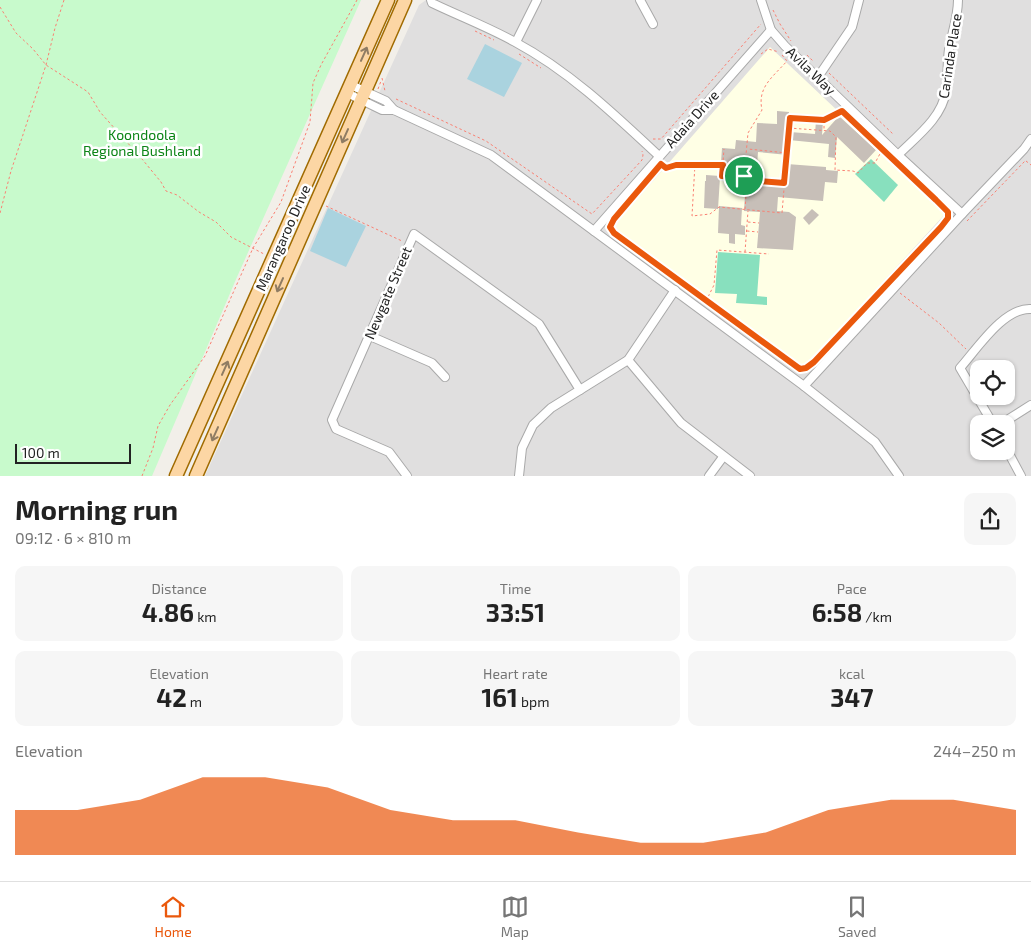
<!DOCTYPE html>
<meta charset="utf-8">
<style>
body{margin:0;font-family:"Exo 2",sans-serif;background:#f6f6f6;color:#222;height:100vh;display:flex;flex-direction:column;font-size:19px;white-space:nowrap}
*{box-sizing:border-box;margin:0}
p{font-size:16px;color:#767676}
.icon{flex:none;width:28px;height:28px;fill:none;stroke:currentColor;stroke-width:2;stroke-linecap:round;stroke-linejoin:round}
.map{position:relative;height:476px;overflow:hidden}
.side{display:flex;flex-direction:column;background:#fff;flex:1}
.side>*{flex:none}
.buttons{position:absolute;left:970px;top:360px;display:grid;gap:10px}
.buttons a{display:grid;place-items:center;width:45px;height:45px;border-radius:10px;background:#fff;box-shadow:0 1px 4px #0004;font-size:25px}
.scale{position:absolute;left:15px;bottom:12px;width:116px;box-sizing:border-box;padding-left:5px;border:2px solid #222;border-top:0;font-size:14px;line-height:18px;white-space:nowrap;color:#222;-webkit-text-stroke:4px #fff;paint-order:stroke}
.pin{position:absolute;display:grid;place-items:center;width:42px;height:42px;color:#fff;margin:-21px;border:2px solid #fff;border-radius:50%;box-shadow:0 1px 5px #0007}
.round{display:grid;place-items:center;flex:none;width:52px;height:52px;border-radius:10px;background:#f6f6f6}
.summary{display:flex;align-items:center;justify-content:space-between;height:85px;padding:0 15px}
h1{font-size:28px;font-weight:700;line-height:38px}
.stats{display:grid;grid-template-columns:repeat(3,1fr);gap:8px;height:85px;padding:5px 15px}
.stats div{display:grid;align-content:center;border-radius:10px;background:#f6f6f6;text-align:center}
.stats b{font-size:25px;font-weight:700}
.stats small{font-size:14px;font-weight:400}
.stats p{font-size:14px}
.chart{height:140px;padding:10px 15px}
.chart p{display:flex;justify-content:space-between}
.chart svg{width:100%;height:90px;margin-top:5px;fill:#ea580c;opacity:.7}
.dock{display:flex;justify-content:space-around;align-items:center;height:70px;border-top:1px solid #e0e0e0;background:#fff;font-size:14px;color:#767676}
.dock a{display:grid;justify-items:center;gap:2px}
.dock .active{color:#ea580c}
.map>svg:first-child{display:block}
.residential{fill:#e0dfdf;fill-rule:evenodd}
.education{fill:#ffffe5}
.park{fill:#c8facc}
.pitch{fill:#88e0be}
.water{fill:#aad3df}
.building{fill:#c7bfb8}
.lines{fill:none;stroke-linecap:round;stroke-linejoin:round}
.street-casing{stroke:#a9a9a9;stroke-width:10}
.primary-casing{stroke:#a06b00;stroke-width:15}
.path{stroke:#fa8072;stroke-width:1;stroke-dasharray:2.5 2.5;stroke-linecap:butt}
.street{stroke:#fff;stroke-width:8}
.primary{stroke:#fcd6a4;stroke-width:12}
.oneway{stroke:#8f7c63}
.route-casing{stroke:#fff;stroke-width:10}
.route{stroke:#ea580c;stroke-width:6}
.labels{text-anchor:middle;stroke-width:5;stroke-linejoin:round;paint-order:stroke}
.street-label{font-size:14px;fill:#222;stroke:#fff}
.park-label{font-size:14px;fill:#0c8416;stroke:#fff}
</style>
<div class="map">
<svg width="1031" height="476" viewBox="0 0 1031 476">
<rect width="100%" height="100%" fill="#f2efe9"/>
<path class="residential" d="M426,0h605v476h-826l214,-471zM979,369h27v27h-27zM979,424h27v27h-27z"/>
<path class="education" d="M770,47l176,166 -143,156 -191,-141z"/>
<path class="park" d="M0,0h361l-124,277 -85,199h-152z"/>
<g class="pitch">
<path d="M871,159l27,26 -14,17 -29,-28z"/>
<path d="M718,252l42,3 -3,41 10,1v8l-31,-2 1,-9 -22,-1z"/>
</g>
<g class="water">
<path d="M485,44l37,19 -18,34 -37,-18z"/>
<path d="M328,208l38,18 -20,41 -36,-16z"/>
</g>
<g class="building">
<path d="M777,111l12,1v4h2l-1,16 25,2 1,-14 7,1 -1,14 17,-19 37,34 -12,13 -27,-26 -2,21 -7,-1 1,-13 -40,-4 -1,15 -30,-3 -2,28 30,2 1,-18 39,3v3l12,1 -1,12 -12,-1 -2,19 -45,-4 -1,14 12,1 7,5 -3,33 -36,-2 3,-36 -16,-1 2,-32 -26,-2 -2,32 -14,-1 1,-27h1v-6l14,1 2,-28 13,1 1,-9 20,2 1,-19 20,1z"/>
<path d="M719,206l23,2 -1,17 4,1v9l-10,-1v10l-6,-1v-9l-11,-1z"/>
<path d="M812,209l7,6 -10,10 -6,-7z"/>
</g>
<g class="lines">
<g class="street-casing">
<g id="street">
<path d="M431,0l1,3c27,13 56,24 83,39 54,29 99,72 144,114"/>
<path d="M640,0l13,24"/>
<path d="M761,0l10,30 14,16 113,109 64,59"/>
<path d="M516,42l21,-42"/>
<path d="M818,77l34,-50 7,-27"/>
<path d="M351,85l35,16 8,9"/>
<path d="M347,93l35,17h12l97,45 313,231 71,56 24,34"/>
<path d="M898,155c18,-18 44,-37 48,-64 2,-13 1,-28 3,-42 3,-16 9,-32 9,-49"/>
<path d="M594,231l177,-201"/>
<path d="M370,336l62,27 13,14"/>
<path d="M628,360l53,63 69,53"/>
<path d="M804,386l158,-172 62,-65 7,-10"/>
<path d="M993,424l-33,-56c17,-19 44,-61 71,-59"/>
<path d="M1001,424l30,-19"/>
<path d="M1006,448l15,28"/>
<path d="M407,476l-18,-24 -53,-23 -4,-9 82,-186 125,90 41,66"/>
<path d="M519,476l3,-28 11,-23 18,-17 77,-48 47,-70"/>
<path d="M709,476l14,-19"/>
</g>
</g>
<g class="primary-casing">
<g id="primary">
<path d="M176,476l212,-476"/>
<path d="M196,476l209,-476"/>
</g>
</g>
<g class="path">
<path d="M0,7l16,26 17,16 13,16 42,27 12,20 42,47 19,23 5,9 11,4 22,17 17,10 15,15 33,17"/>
<path d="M773,10l7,14 11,17"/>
<path d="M475,31l19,9"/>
<path d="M519,54l22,14"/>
<path d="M761,54l7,-5 11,3"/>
<path d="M782,55l5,6c-14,16 -30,26 -25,49l-14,23 -4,43 3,4 37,3"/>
<path d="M807,55l7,7"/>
<path d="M829,73l64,61"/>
<path d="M382,78l3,13"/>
<path d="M378,89l3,-8"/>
<path d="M396,99l90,42 106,73 50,-54 1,-5 -1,-4"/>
<path d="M790,118l34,2v10"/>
<path d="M824,120l17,-8"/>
<path d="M789,128l41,3 6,6 -1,33 18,1 5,2 9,-10h8l7,-13"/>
<path d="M653,139h8l100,-115"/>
<path d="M787,152l3,-36"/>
<path d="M1026,161l5,4"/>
<path d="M695,164l-3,52 18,-2 9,-7 63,6 5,-60 -39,-4"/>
<path d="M663,165l3,3 10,-3h47"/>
<path d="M722,175l2,-26"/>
<path d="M719,178l3,-2h22"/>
<path d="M326,206l76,35"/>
<path d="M745,209l2,-28"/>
<path d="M0,213l11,-42 35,-106 9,-37 9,-28"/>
<path d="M967,221l58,-60"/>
<path d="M748,222l11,1"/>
<path d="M610,226v3l4,4 186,136 6,-1 8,-6 85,-92"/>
<path d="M747,231l11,1"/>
<path d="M745,252l3,-41"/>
<path d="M900,293l39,30 27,26"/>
<path d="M706,301l8,-16 3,-35 52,4"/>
<path d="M142,476l11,-28 5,-22 12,-21 35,-49 48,-108 28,-46 29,-80 3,-39 8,-18 36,-65"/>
</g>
<use href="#street" class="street"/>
<use href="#primary" class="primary"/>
</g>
<defs><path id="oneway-shaft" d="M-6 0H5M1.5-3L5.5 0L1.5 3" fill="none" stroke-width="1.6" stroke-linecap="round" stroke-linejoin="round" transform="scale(1.25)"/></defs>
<g class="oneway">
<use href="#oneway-shaft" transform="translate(364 54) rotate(-66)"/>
<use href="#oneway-shaft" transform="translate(345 136) rotate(114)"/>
<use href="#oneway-shaft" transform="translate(280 285) rotate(114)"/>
<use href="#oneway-shaft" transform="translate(225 368) rotate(-66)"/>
<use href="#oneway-shaft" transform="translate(215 434) rotate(114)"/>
</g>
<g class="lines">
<g class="route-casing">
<path id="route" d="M842,111l94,89 12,12v6l-7,9 -127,135 -8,6 -6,1 -186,-136 -4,-6 4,-8 47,-55 5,4 10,-3h47l-1,11 20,1 2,-1 3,4 37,3 6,-65 34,2z"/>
</g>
<use href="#route" class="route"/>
</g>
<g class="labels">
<g class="street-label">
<text transform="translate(950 56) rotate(-81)" y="5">Carinda Place</text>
<text transform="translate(811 71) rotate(44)" y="5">Avila Way</text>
<text transform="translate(692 119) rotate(-48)" y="5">Adaia Drive</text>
<text transform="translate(283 238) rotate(-66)" y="5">Marangaroo Drive</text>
<text transform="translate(388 293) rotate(-67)" y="5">Newgate Street</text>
</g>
<g class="park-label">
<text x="142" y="140">Koondoola<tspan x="142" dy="16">Regional Bushland</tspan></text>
</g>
</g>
</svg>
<div class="buttons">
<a><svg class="icon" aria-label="locate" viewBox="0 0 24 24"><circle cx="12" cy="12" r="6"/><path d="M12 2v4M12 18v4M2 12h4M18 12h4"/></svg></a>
<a><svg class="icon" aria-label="layers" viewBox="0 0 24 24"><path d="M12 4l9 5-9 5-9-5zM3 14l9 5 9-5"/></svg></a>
</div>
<div class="scale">100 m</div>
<div class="pin" style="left:744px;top:176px;background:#1e9e55"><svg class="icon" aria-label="arrive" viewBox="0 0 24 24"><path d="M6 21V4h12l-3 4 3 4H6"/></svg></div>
</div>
<section class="side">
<div class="summary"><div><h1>Morning run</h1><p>09:12 · 6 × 810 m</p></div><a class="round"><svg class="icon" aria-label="share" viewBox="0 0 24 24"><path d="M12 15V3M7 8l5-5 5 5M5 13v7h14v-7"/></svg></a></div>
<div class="stats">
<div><p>Distance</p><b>4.86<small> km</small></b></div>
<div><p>Time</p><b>33:51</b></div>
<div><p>Pace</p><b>6:58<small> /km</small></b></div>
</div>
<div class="stats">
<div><p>Elevation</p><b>42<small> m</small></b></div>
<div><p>Heart rate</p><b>161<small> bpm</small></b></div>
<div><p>kcal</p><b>347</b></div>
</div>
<div class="chart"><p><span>Elevation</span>244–250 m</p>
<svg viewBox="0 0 160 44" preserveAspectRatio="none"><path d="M0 44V22L10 22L20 17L30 6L40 6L50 11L60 22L70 27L80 27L90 33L100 38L110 38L120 33L130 22L140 17L150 17L160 22V44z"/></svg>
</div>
</section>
<nav class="dock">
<a class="active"><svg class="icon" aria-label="home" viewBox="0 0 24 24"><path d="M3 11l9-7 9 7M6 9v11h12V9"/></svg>Home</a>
<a><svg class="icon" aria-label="map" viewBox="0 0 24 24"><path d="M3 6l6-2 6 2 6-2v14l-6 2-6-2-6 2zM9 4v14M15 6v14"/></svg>Map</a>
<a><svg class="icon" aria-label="saved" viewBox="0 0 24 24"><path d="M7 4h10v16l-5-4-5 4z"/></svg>Saved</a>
</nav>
